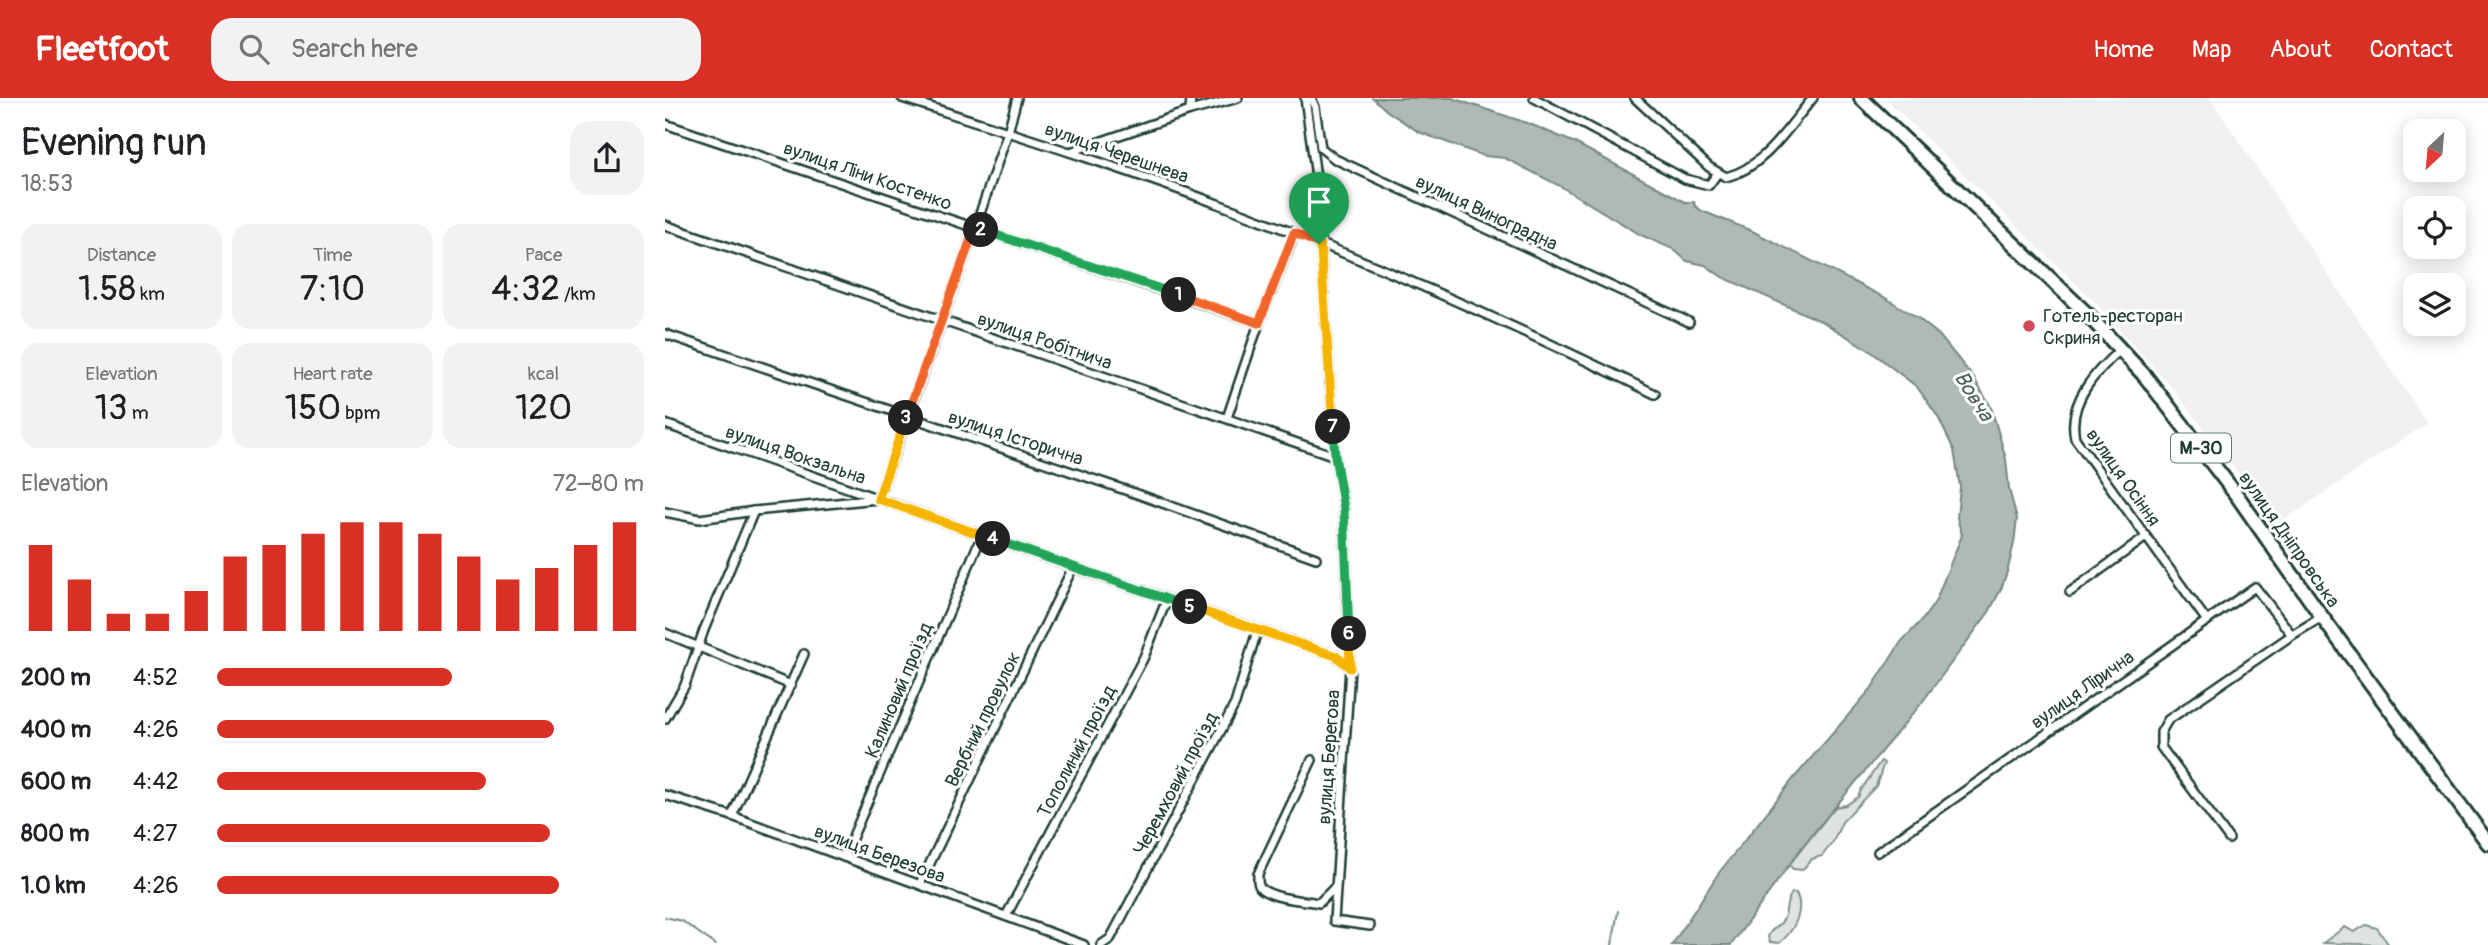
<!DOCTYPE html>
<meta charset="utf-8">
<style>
body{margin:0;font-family:Pangolin,sans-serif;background:#f2f2f2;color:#202124;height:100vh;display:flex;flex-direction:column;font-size:26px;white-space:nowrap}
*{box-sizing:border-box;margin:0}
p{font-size:23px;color:#757577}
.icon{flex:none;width:38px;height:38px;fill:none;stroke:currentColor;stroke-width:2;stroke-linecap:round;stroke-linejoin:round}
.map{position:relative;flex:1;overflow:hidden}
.drawer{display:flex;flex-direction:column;background:#fff;width:665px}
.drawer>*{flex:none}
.needle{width:46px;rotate:206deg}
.buttons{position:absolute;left:1738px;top:21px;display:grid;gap:14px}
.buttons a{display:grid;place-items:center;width:63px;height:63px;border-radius:14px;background:#fff;box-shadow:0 4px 18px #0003;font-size:35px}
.pin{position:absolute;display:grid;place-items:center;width:60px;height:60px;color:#fff;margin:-72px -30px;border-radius:50% 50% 50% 0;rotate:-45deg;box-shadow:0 0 7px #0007}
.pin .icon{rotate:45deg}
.km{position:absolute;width:35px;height:35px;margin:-18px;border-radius:50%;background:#222;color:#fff;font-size:19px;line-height:35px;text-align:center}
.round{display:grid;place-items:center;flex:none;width:74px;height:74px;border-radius:21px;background:#f2f2f2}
.summary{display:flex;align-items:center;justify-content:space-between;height:119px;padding:0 21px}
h1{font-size:38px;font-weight:600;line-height:52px}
.figures{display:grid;grid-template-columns:repeat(3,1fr);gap:10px;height:119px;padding:7px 21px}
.figures div{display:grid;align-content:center;border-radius:18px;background:#f2f2f2;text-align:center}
.figures b{font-size:35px;font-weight:600}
.figures small{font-size:19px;font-weight:400}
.figures p{font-size:19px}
.chart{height:196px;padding:14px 21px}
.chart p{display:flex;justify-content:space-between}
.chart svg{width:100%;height:126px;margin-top:7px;stroke:#d93025;stroke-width:6}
ul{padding:0 21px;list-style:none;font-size:23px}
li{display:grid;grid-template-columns:112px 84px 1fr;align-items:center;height:52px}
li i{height:18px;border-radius:9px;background:#d93025}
header{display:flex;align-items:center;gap:42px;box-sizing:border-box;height:98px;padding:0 35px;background:#d93025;color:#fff}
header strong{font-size:33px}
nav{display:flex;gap:38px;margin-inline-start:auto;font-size:24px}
.search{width:490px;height:63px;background:#f2f2f2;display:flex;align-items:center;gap:18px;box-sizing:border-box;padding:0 24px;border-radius:21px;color:#757577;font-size:26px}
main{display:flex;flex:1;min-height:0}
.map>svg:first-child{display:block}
.built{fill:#eef1f0}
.green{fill:#dee3e2;stroke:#7e908b;stroke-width:2}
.water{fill:#afbab7;stroke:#758883;stroke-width:2}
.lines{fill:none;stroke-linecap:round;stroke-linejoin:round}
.stream{stroke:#758883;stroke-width:2}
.street-casing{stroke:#1f3d34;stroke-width:12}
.highway-casing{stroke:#1f3d34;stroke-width:18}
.street{stroke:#fff;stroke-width:7}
.highway{stroke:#fff;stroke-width:12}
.split-1-casing{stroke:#fff;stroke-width:14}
.split-2-casing{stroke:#fff;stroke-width:14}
.split-3-casing{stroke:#fff;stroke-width:14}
.split-4-casing{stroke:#fff;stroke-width:14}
.split-5-casing{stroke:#fff;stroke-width:14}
.split-6-casing{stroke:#fff;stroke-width:14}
.split-7-casing{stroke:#fff;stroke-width:14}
.split-8-casing{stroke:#fff;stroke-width:14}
.split-1{stroke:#f0652b;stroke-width:9}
.split-2{stroke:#22a559;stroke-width:9}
.split-3{stroke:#f0652b;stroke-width:9}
.split-4{stroke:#f5b400;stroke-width:9}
.split-5{stroke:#22a559;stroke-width:9}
.split-6{stroke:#f5b400;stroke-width:9}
.split-7{stroke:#22a559;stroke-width:9}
.split-8{stroke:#f5b400;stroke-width:9}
.poi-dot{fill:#d1495b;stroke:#fff;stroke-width:2.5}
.labels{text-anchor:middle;stroke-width:6;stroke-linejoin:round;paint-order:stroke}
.shield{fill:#fff;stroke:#627771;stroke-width:2}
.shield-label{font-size:18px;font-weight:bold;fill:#1f3d34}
.street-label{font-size:19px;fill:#1f3d34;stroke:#fff}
.poi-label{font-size:19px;fill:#1f3d34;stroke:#fff;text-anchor:start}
.water-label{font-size:21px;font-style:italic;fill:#4a625b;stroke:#fff}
</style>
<header>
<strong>Fleetfoot</strong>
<div class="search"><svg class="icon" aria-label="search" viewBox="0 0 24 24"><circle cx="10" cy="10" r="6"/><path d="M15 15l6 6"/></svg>Search here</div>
<nav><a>Home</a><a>Map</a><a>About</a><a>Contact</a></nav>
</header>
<main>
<section class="drawer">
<div class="summary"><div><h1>Evening run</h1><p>18:53</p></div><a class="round"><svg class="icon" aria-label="share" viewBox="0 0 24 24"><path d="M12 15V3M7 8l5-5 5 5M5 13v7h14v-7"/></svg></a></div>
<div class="figures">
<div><p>Distance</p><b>1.58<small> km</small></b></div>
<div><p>Time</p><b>7:10</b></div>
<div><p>Pace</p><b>4:32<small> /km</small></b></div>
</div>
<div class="figures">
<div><p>Elevation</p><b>13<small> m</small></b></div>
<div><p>Heart rate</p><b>150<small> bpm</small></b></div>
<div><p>kcal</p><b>120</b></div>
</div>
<div class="chart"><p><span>Elevation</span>72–80 m</p>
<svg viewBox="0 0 160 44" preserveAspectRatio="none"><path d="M5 44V14M15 44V26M25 44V38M35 44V38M45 44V30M55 44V18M65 44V14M75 44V10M85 44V6M95 44V6M105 44V10M115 44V18M125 44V26M135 44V22M145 44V14M155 44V6"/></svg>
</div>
<ul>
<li><b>200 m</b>4:52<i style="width:55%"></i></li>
<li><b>400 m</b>4:26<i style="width:79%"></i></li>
<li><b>600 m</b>4:42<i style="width:63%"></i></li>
<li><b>800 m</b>4:27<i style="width:78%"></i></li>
<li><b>1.0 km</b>4:26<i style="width:80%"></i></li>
</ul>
</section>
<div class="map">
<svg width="1823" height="847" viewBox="0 0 1823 847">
<rect width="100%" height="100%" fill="#fff"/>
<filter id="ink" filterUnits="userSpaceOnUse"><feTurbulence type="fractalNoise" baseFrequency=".0143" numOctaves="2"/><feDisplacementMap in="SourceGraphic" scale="14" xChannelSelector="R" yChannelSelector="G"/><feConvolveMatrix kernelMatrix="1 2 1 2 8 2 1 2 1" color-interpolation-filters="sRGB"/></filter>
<g filter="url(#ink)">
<path class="built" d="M1220,0h325l217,325 -149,101 -108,-139 -77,-85z"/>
<g class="green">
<path d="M1216,663l3,2 -8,23 -34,36 -9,20 -11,14 -10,3 -10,11 -9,-1 -4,-4 46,-58 11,-2 12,-8 3,-7z"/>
<path d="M1127,795h4c9,17 -2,39 -17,50l-9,-1 -2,-5c3,-10 11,-9 15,-17 6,-10 0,-14 9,-27z"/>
<path d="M1701,827l11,3 12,17 -66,-2 22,-16 9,5z"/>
</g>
<path class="water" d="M708,0h79l78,26 45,19 110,59h9l1,4 7,5 50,20 132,66 34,21 21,17 34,42 18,30 15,52 3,30 8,30 -3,24 -6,26 -7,20 -12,23 -69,93 -115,138 -74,102h-59l46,-71 76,-96 77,-89 30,-47 22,-23 12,-17 27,-67 -5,-17 3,-31 -6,-37 -16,-33 -21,-30 -48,-37 -46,-28 -101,-45 -17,-12 -18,-4 -14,-12 -32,-14 -81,-49 -55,-28 -21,-2 -65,-24 -32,-21z"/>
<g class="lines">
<g class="stream">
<path d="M0,819l17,4 34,24"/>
<path d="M947,847l6,-34"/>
</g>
<g class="street-casing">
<g id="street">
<path d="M237,0c106,34 212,67 316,106 149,55 294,120 437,190"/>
<path d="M640,0l11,79 19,279 9,53 6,159 -16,253 36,5"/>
<path d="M646,0l4,9 6,41 14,11 354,163"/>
<path d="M869,0l151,81 24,6 8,-11"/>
<path d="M970,0l74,69 17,10c38,-9 63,-51 87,-79"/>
<path d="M525,13l1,-13"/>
<path d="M0,26l594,199"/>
<path d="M405,54l120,-41 48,-13"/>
<path d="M0,127l670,231"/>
<path d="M0,236l475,161 176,63"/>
<path d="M1456,251c-25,22 -54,53 -46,89l132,183"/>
<path d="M562,320l32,-95 36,-90"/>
<path d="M0,326l408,143 263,89 14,12"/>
<path d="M0,414l35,7 54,-8 124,-12 97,-271 33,-96 9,-34"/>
<path d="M1405,494l76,-55"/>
<path d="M0,535l126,52"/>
<path d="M0,621l20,-34 19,-55 50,-119"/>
<path d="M647,662l-54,114c0,6 -1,12 5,16 14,9 39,10 56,13l15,-15"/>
<path d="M0,697l67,21 352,129"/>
<path d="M67,718l72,-162"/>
<path d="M1564,741l-68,-92v-15l7,-12 124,-85 30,-18"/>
<path d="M1213,754l377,-265 37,48"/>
<path d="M179,759l138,-322"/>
<path d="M255,786l153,-317"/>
<path d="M341,818l138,-259 23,-58"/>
<path d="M436,847l9,-6 4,-7 121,-228 22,-73"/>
</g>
</g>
<g class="highway-casing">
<path id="highway" d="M1196,0l227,217 57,61 93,121 84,120 166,226"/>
</g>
<use href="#street" class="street"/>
<use href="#highway" class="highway"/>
</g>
</g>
<g class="lines" filter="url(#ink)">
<g class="split-1-casing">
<path id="split-1" d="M514,197l80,28 35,-90 25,11"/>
</g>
<g class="split-2-casing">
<path id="split-2" d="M316,132l198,65"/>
</g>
<g class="split-3-casing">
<path id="split-3" d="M241,320l69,-190 6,2"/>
</g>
<g class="split-4-casing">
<path id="split-4" d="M241,320l-28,81 115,40"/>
</g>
<g class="split-5-casing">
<path id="split-5" d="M328,441l197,68"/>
</g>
<g class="split-6-casing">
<path id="split-6" d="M525,509l146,49 14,12 -1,-34"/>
</g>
<g class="split-7-casing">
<path id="split-7" d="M668,329l2,29 9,53 5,125"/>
</g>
<g class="split-8-casing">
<path id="split-8" d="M654,146l2,8 12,175"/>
</g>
<use href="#split-1" class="split-1"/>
<use href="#split-2" class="split-2"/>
<use href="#split-3" class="split-3"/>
<use href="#split-4" class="split-4"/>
<use href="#split-5" class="split-5"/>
<use href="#split-6" class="split-6"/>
<use href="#split-7" class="split-7"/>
<use href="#split-8" class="split-8"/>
</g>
<circle class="poi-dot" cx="1364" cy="228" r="7"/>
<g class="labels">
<rect class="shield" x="1506" y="335.5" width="60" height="29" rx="5"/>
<g class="shield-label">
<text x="1536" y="356">М-30</text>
</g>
<g class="street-label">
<text transform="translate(452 54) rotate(19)" y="7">вулиця Черешнева</text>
<text transform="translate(203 77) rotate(19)" y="7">вулиця Ліни Костенко</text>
<text transform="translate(822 114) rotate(25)" y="7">вулиця Виноградна</text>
<text transform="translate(380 242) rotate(19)" y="7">вулиця Робітнича</text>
<text transform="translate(351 339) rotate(18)" y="7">вулиця Історична</text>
<text transform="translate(131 356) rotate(19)" y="7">вулиця Вокзальна</text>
<text transform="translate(1459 379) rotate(55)" y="7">вулиця Осіння</text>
<text transform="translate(1625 441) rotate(55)" y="7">вулиця Дніпровська</text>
<text transform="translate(1417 591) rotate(-35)" y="7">вулиця Лірична</text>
<text transform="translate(233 592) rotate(-67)" y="7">Калиновий проїзд</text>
<text transform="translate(317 621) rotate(-64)" y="7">Вербний провулок</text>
<text transform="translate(411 653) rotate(-62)" y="7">Тополиний проїзд</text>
<text transform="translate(663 659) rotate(-86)" y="7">вулиця Берегова</text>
<text transform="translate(510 685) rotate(-62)" y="7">Черемховий проїзд</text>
<text transform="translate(215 755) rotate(20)" y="7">вулиця Березова</text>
</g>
<g class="poi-label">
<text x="1378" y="224">Готель-ресторан<tspan x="1378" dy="22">Скриня</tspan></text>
</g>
<g class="water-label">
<text transform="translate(1309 298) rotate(58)" y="7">Вовча</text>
</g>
</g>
</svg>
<div class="buttons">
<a><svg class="needle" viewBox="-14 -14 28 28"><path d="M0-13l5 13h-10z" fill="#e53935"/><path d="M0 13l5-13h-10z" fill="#757577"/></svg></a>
<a><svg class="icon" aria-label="locate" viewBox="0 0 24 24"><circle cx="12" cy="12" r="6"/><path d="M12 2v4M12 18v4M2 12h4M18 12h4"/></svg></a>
<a><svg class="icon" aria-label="layers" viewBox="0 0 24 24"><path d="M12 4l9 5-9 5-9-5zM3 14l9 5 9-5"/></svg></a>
</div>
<div class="pin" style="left:654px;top:146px;background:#1e9e55"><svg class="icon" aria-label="arrive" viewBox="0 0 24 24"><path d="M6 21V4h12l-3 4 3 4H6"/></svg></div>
<b class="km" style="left:514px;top:197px">1</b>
<b class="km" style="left:316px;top:132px">2</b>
<b class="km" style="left:241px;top:320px">3</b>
<b class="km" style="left:328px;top:441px">4</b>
<b class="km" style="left:525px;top:509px">5</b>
<b class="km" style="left:684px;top:536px">6</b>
<b class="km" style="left:668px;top:329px">7</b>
</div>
</main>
